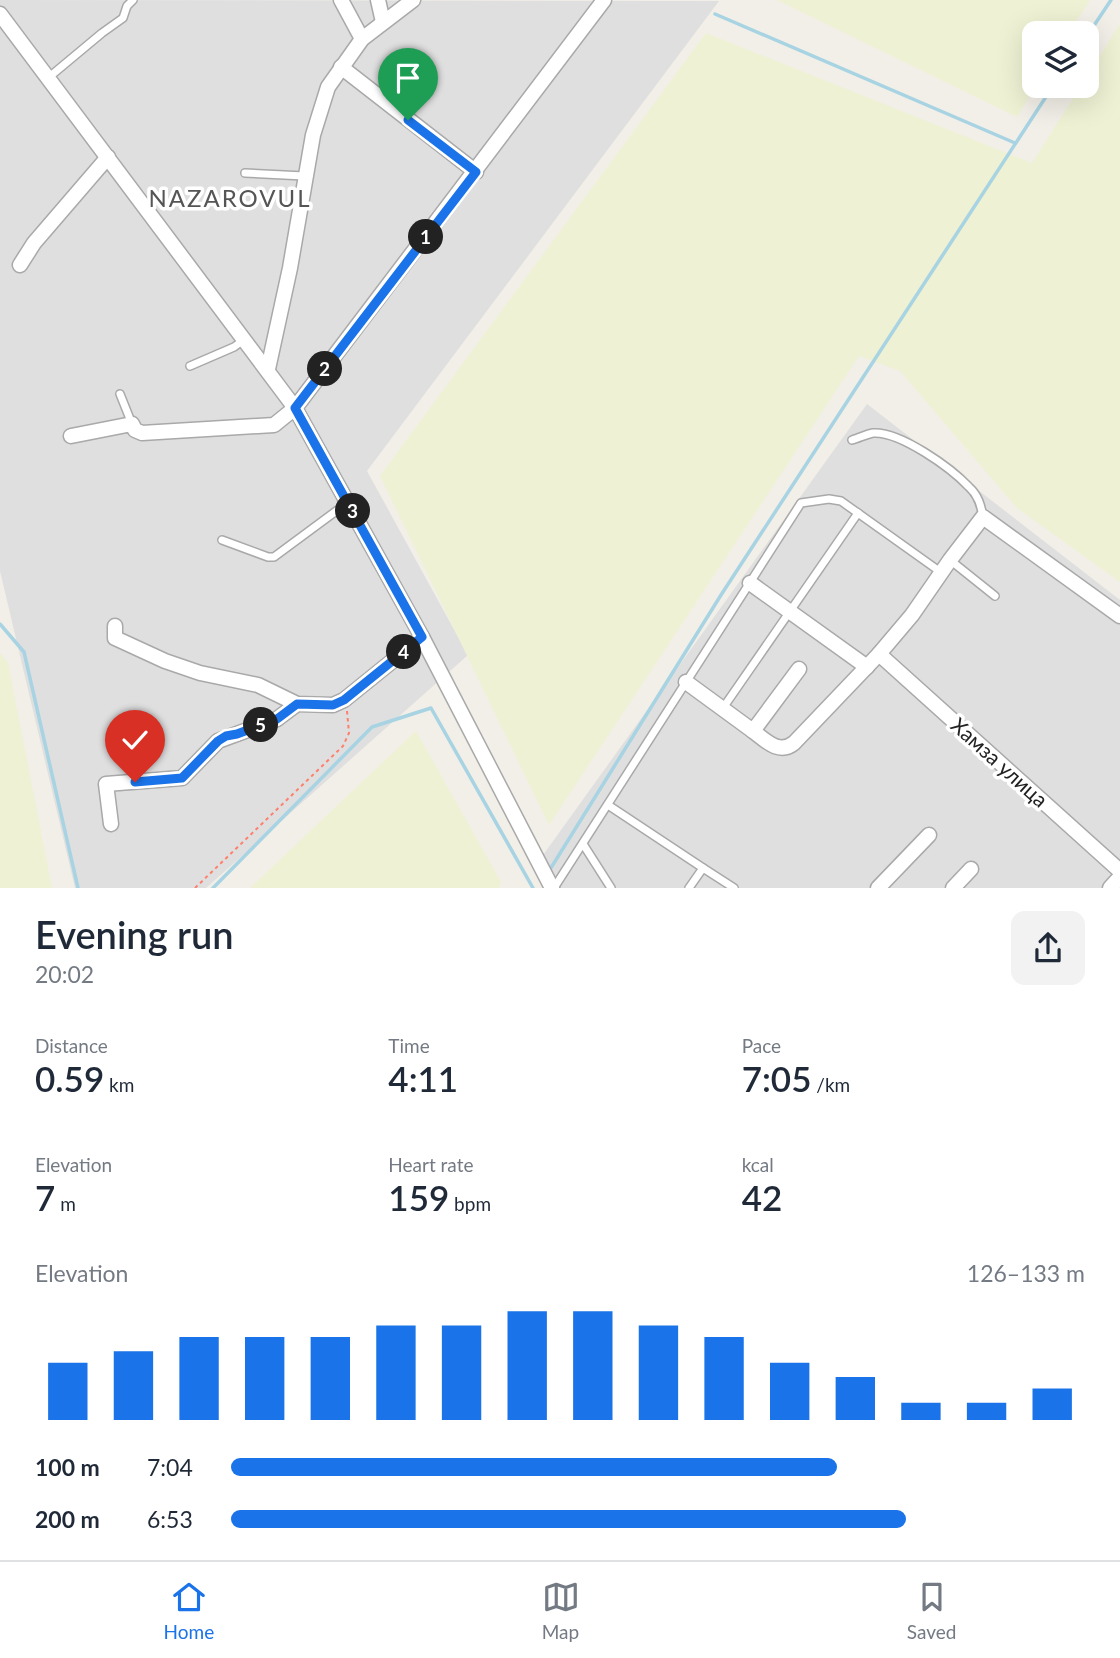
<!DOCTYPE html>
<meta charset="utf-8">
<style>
body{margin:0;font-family:Lato,sans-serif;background:#f2f2f3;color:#1f2937;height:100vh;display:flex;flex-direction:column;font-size:26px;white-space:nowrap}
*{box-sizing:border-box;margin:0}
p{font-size:23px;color:#747a83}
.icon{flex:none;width:38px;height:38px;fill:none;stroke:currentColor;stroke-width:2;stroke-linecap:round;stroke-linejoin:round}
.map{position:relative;height:888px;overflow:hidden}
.details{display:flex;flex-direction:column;background:#fff;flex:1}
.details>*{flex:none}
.fabs{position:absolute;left:1022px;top:21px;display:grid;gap:14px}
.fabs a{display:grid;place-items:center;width:77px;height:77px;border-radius:14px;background:#fff;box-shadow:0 7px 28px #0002;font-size:35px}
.pin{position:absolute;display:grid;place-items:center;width:60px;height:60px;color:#fff;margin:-72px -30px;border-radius:50% 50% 50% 0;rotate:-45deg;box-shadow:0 0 7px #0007}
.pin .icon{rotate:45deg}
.km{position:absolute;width:35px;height:35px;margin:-18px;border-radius:50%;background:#222;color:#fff;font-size:19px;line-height:35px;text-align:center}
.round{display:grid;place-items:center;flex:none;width:74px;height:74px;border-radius:14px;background:#f2f2f3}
.headline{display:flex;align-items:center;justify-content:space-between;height:119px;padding:0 35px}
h1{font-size:38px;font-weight:600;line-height:52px}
.figures{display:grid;grid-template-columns:repeat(3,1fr);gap:10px;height:119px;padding:7px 35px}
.figures div{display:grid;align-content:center}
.figures b{font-size:35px;font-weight:600}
.figures small{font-size:19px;font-weight:400}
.figures p{font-size:19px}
.chart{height:196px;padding:14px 35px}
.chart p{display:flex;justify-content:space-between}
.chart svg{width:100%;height:126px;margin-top:7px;stroke:#1a73e8;stroke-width:6}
ul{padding:0 35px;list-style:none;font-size:23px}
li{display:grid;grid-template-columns:112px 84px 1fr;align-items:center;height:52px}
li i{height:18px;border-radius:9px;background:#1a73e8}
.tabs{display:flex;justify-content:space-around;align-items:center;height:98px;border-top:2px solid #e0e1e3;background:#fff;font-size:19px;color:#747a83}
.tabs a{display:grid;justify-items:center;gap:4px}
.tabs .active{color:#1a73e8}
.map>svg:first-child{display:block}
.residential{fill:#e0dfdf}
.farmland{fill:#eef1d3}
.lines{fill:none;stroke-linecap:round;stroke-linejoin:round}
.stream{stroke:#a7d3e2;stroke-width:3.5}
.service-casing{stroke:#a9a9a9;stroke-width:10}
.minor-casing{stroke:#a9a9a9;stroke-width:17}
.path{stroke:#ff7f6d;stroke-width:2;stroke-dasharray:3.5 3.5;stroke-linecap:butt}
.service{stroke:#fff;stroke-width:7}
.minor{stroke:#fff;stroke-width:14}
.route-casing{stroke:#fff;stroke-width:14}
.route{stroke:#1a73e8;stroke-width:9}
.labels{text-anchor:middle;stroke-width:7;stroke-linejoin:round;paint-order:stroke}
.street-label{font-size:21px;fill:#222;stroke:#fff}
.quarter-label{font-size:24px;letter-spacing:2px;fill:#555;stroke:#fff}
</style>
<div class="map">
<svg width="1120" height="888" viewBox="0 0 1120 888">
<rect width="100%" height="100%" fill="#f2efe8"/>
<g class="residential">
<path d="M0,0l719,1 -352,470 101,184 -262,233h-131l-75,-317z"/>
<path d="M867,404l253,196v288h-576l-11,-19z"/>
</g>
<g class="farmland">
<path d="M777,0h313l-21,33h-35v53h2l-19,31z"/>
<path d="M1120,24v558l-103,-74 -117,-137 -41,-15 -310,469 -169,-349 326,-443 326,130 49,-77h6v-10z"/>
<path d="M0,653l8,10 44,225h-52z"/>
<path d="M416,731l85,151 -2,6h-249z"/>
</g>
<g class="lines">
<g class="stream">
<path d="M715,14l300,129"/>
<path d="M1087,36l24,-36"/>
<path d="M0,624l24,28 54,236"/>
<path d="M549,871l172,-276 332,-509"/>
<path d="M213,888l159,-161 59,-19 102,180"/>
</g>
<g class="service-casing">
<g id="service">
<path d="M48,78l54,-45 21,-15 4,-12 6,-6"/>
<path d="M245,173l59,3"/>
<path d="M190,366l44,-19 11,-8"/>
<path d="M120,394l12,30"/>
<path d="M852,440c7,-2 15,-6 21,-7 27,-2 78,35 96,54 9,8 12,18 14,30"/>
<path d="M222,540l46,17h6l73,-54"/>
<path d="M950,560l45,36"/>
<path d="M723,708l135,-195"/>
<path d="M608,805l95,63 -14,20"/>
<path d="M583,844l28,44"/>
<path d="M703,868l31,20"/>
<path d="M554,888l247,-385 28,-4 12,2 101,72"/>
</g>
</g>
<g class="minor-casing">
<g id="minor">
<path d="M341,0l21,39"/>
<path d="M378,0l5,22"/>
<path d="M0,14l295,394 127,229 130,251"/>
<path d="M341,67l135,105"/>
<path d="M20,265l14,-22 74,-86"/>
<path d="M268,369l22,-101 23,-133 15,-48 34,-48 51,-39"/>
<path d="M71,436l61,-12 3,6 7,3 132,-8 21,-17 309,-408"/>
<path d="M750,583l117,84"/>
<path d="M115,626v12l50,23 35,12 58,12 39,19 36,1 11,-5 78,-63"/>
<path d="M879,654l241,217"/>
<path d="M686,682l67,49 46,-62"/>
<path d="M753,731c13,10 26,24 41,12l85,-89 33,-39 38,-55 33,-43 137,99"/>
<path d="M111,824l-5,-40 76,-6 36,-37 59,-22 20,-15"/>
<path d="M878,888l51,-53"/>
<path d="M953,888l18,-19"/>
<path d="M1110,888l10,-11"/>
</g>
</g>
<path class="path" d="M195,888l148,-142 6,-13 -2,-22"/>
<use href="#service" class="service"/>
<use href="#minor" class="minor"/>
</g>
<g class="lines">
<g class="route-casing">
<path id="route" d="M135,782l47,-4 36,-37 8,-5 11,-2 40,-15 20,-15 36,1 11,-5 78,-63 -127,-229 181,-236 -68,-52"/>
</g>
<use href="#route" class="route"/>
</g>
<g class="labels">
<g class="street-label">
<text transform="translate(999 763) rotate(42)" y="7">Хамза улица</text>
</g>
<g class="quarter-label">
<text x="230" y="207">NAZAROVUL</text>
</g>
</g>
</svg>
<div class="fabs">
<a><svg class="icon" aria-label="layers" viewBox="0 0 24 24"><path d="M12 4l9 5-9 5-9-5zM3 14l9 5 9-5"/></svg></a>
</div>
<div class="pin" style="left:408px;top:120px;background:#1e9e55"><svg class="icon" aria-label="arrive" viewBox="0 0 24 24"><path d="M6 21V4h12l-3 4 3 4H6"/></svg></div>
<div class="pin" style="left:135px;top:782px;background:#d93025"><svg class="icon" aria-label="check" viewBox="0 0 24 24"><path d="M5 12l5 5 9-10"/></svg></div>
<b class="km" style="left:426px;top:237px">1</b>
<b class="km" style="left:325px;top:369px">2</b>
<b class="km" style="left:353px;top:511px">3</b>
<b class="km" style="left:404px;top:652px">4</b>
<b class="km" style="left:261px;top:725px">5</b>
</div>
<section class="details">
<div class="headline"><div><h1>Evening run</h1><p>20:02</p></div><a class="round"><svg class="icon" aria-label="share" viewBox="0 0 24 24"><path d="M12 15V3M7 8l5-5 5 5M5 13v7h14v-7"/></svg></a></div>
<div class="figures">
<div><p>Distance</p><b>0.59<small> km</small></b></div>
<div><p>Time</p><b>4:11</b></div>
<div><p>Pace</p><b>7:05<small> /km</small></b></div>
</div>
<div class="figures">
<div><p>Elevation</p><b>7<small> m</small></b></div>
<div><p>Heart rate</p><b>159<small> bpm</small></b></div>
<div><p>kcal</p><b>42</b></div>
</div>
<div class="chart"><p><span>Elevation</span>126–133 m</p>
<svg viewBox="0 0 160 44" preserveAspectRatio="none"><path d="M5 44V24M15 44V20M25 44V15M35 44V15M45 44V15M55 44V11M65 44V11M75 44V6M85 44V6M95 44V11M105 44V15M115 44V24M125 44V29M135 44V38M145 44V38M155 44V33"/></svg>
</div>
<ul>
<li><b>100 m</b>7:04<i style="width:71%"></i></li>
<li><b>200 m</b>6:53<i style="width:79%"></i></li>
</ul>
</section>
<nav class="tabs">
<a class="active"><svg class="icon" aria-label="home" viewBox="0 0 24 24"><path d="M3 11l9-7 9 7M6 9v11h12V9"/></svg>Home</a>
<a><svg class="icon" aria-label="map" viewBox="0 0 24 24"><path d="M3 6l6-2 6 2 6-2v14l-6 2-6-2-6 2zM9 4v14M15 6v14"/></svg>Map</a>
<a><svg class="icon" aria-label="saved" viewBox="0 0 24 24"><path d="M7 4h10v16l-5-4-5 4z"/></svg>Saved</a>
</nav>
